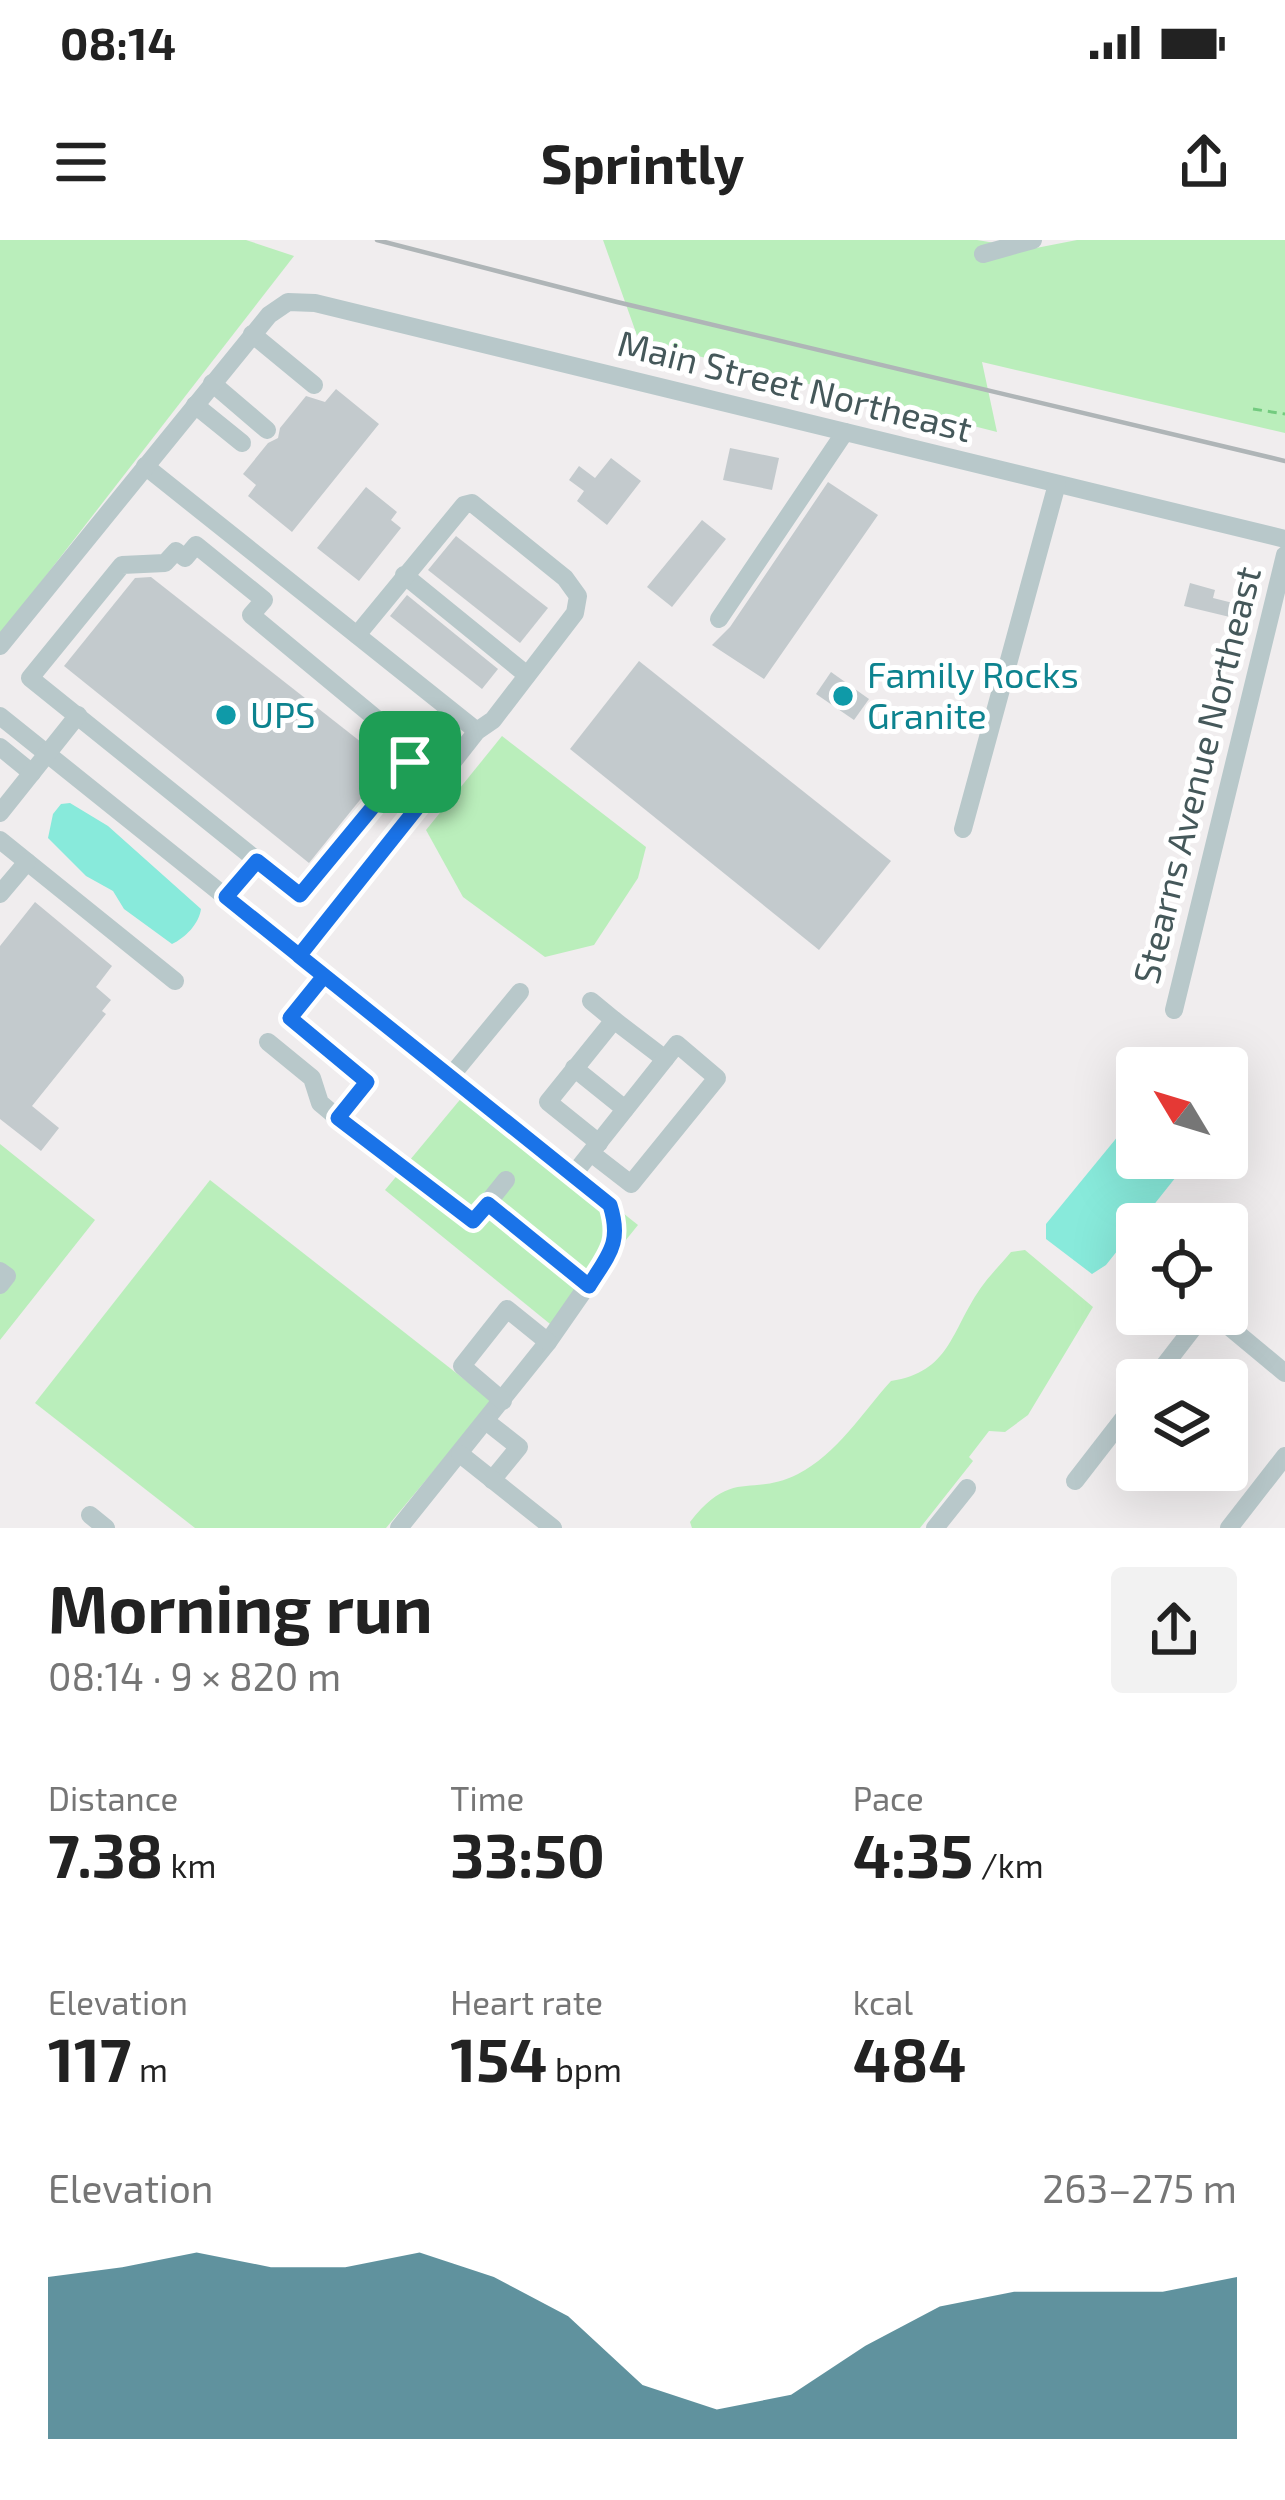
<!DOCTYPE html>
<meta charset="utf-8">
<style>
body{margin:0;font-family:"Exo 2",sans-serif;background:#f2f2f2;color:#222;height:100vh;display:flex;flex-direction:column;font-size:45px;white-space:nowrap}
*{box-sizing:border-box;margin:0}
p{font-size:39px;color:#767676}
.icon{flex:none;width:66px;height:66px;fill:none;stroke:currentColor;stroke-width:2;stroke-linecap:round;stroke-linejoin:round}
.map{position:relative;height:1288px;overflow:hidden}
.panel{display:flex;flex-direction:column;background:#fff;flex:1}
.panel>*{flex:none}
.needle{width:78px;rotate:308deg}
.buttons{position:absolute;left:1116px;top:807px;display:grid;gap:24px}
.buttons a{display:grid;place-items:center;width:132px;height:132px;border-radius:12px;background:#fff;box-shadow:0 12px 48px #0002;font-size:60px}
.pin{position:absolute;display:grid;place-items:center;width:102px;height:102px;color:#fff;margin:-51px;border-radius:24px;box-shadow:0 6px 18px #0006}
.round{display:grid;place-items:center;flex:none;width:126px;height:126px;border-radius:12px;background:#f2f2f2}
.headline{display:flex;align-items:center;justify-content:space-between;height:204px;padding:0 48px}
h1{font-size:66px;font-weight:700;line-height:90px}
.metrics{display:grid;grid-template-columns:repeat(3,1fr);gap:18px;height:204px;padding:12px 48px}
.metrics div{display:grid;align-content:center}
.metrics b{font-size:60px;font-weight:700}
.metrics small{font-size:33px;font-weight:400}
.metrics p{font-size:33px}
.chart{height:336px;padding:24px 48px}
.chart p{display:flex;justify-content:space-between}
.chart svg{width:100%;height:216px;margin-top:12px;fill:#1e6576;opacity:.7}
.status{display:flex;justify-content:space-between;align-items:center;height:84px;padding:0 60px;background:#fff;direction:ltr}
.status svg{height:33px;fill:currentColor}
header{display:flex;justify-content:space-between;align-items:center;height:156px;padding:0 48px;background:#fff;font-size:54px;font-weight:700}
.map>svg:first-child{display:block}
.green{fill:#baeebb}
.water{fill:#88eadb}
.building{fill:#c3cacd}
.lines{fill:none;stroke-linecap:round;stroke-linejoin:round}
.path{stroke:#73cb7f;stroke-width:3;stroke-dasharray:9 6;stroke-linecap:butt}
.minor{stroke:#b8c8ca;stroke-width:18}
.rail{stroke:#afb5b7;stroke-width:4.5}
.route-casing{stroke:#fff;stroke-width:24}
.route{stroke:#1a73e8;stroke-width:15}
.culture-dot{fill:#0f9aa8;stroke:#fff;stroke-width:4.5}
.labels{text-anchor:middle;stroke-width:10;stroke-linejoin:round;paint-order:stroke}
.street-label{font-size:36px;fill:#45585a;stroke:#fff}
.culture-label{font-size:36px;fill:#0d838f;stroke:#fff;text-anchor:start}
</style>
<div class="status"><b>08:14</b><svg viewBox="0 0 49 12"><path d="M0 12V9h3v3zM5 12V6h3v6zM10 12V3h3v9zM15 12V0h3v12zM26 1h20v11H26zM47 4h2v5h-2z"/></svg></div>
<header><svg class="icon" aria-label="menu" viewBox="0 0 24 24"><path d="M4 6h16M4 12h16M4 18h16"/></svg>Sprintly<svg class="icon" aria-label="share" viewBox="0 0 24 24"><path d="M12 15V3M7 8l5-5 5 5M5 13v7h14v-7"/></svg></header>
<div class="map">
<svg width="1285" height="1288" viewBox="0 0 1285 1288">
<rect width="100%" height="100%" fill="#f0edee"/>
<g class="green">
<path d="M0,0h246l48,16 -294,379z"/>
<path d="M603,0h374l54,9 46,-9h208v193l-303,-71 15,70 -358,-91z"/>
<path d="M502,496l144,111 -8,31 -44,67 -49,12 -82,-60 -37,-67z"/>
<path d="M468,850l170,135 -83,103 -170,-138z"/>
<path d="M0,904l95,76 -95,120z"/>
<path d="M210,940l282,221 -106,127h-191l-160,-125z"/>
<path d="M1025,1010l68,57 -65,108 -23,17 -16,-1 -20,26 4,4 -53,67h-228l-2,-6c43,-55 60,-24 108,-48 39,-20 64,-61 93,-93 59,-9 60,-50 89,-92 9,-13 21,-25 31,-37z"/>
</g>
<g class="water">
<path d="M70,563l38,23 93,83c-2,15 -16,29 -29,35l-48,-35 -11,-18 -27,-15 -38,-38 5,-24 8,-10z"/>
<path d="M1137,873v45h54l-85,107 -14,9 -46,-35v-15z"/>
</g>
<g class="building">
<path d="M336,149l43,35 -87,108 -44,-36 8,-11 -13,-11 25,-31 10,-5 2,-10 26,-32 19,6z"/>
<path d="M730,208l49,10 -7,32 -49,-10z"/>
<path d="M611,218l30,23 -34,44 -30,-24 7,-10 -15,-11 10,-14 16,12z"/>
<path d="M828,242l50,33 -114,164 -52,-34 18,-18z"/>
<path d="M366,247l31,25 -6,8 10,8 -42,53 -42,-33z"/>
<path d="M702,280l24,19 -54,68 -25,-20z"/>
<path d="M456,296l92,72 -28,35 -92,-73z"/>
<path d="M151,337l238,187 -80,99 -245,-197 71,-88z"/>
<path d="M1190,343l25,7 -2,8 24,6 -3,14 -50,-12z"/>
<path d="M407,355l91,74 -16,20 -92,-73z"/>
<path d="M639,421l252,200 -72,89 -249,-201z"/>
<path d="M831,432l38,27 -15,21 -38,-26z"/>
<path d="M35,662l77,64 -16,21 15,13 -9,11 4,3 -74,92 27,22 -18,23 -41,-32v-173z"/>
</g>
<g class="lines">
<path class="path" d="M1253,169l32,5"/>
<g class="minor">
<path d="M983,14l50,-14"/>
<path d="M252,94l62,51"/>
<path d="M212,143l55,47"/>
<path d="M195,165l47,38"/>
<path d="M145,226l332,265"/>
<path d="M404,335l123,100"/>
<path d="M719,379l126,-187"/>
<path d="M0,406l269,-331 19,-13 27,1 970,236"/>
<path d="M0,476l610,489 7,24 -5,21 -64,92 -149,186"/>
<path d="M0,507l32,26"/>
<path d="M410,522l-110,133 -270,-217 92,-113 43,-2 11,-12 9,7 11,-13 68,55 -13,15 157,130 2,17 25,22"/>
<path d="M0,573l78,-98"/>
<path d="M963,589l94,-345"/>
<path d="M0,600l175,141"/>
<path d="M0,654l27,-32"/>
<path d="M227,657l30,-36"/>
<path d="M300,716l177,-225 16,-11 82,-107 3,-17 -13,-18 -93,-75 -8,2 -107,130"/>
<path d="M591,761l23,19"/>
<path d="M1174,770l111,-455"/>
<path d="M268,802l44,36 8,25 18,15 29,-35 -77,-64 34,-43"/>
<path d="M574,828l51,41"/>
<path d="M450,837l70,-85"/>
<path d="M338,878l135,103 33,-41"/>
<path d="M599,903l-51,-41 66,-82 51,39"/>
<path d="M573,935l104,-131 40,34 -86,106 -40,-31"/>
<path d="M488,964l101,82"/>
<path d="M0,1031l7,5 -7,9"/>
<path d="M1214,1074l71,59"/>
<path d="M1153,1140l51,-66"/>
<path d="M503,1161l-41,-35 45,-57 41,33"/>
<path d="M487,1182l32,25 -27,33"/>
<path d="M460,1214l93,74"/>
<path d="M1075,1241l62,-80"/>
<path d="M90,1275l16,13"/>
<path d="M935,1288l32,-40"/>
<path d="M1229,1288l56,-72"/>
</g>
<path class="rail" d="M377,0l240,62 668,159"/>
</g>
<g class="lines">
<g class="route-casing">
<path id="route" d="M410,522l26,22 -137,172 25,20 -34,42 77,64 -29,36 135,103 15,-17 101,82c20,-32 33,-43 21,-81l-384,-308 31,-36 43,34 110,-133"/>
</g>
<use href="#route" class="route"/>
</g>
<g class="culture-dot">
<circle cx="843" cy="456" r="12"/>
<circle cx="226" cy="475" r="12"/>
</g>
<g class="labels">
<g class="street-label">
<text transform="translate(795 146) rotate(14)" y="13">Main Street Northeast</text>
<text transform="translate(1197 535) rotate(-76)" y="13">Stearns Avenue Northeast</text>
</g>
<g class="culture-label">
<text x="867" y="448">Family Rocks<tspan x="867" dy="41">Granite</tspan></text>
<text x="250" y="488">UPS</text>
</g>
</g>
</svg>
<div class="buttons">
<a><svg class="needle" viewBox="-14 -14 28 28"><path d="M0-13l5 13h-10z" fill="#e53935"/><path d="M0 13l5-13h-10z" fill="#767676"/></svg></a>
<a><svg class="icon" aria-label="locate" viewBox="0 0 24 24"><circle cx="12" cy="12" r="6"/><path d="M12 2v4M12 18v4M2 12h4M18 12h4"/></svg></a>
<a><svg class="icon" aria-label="layers" viewBox="0 0 24 24"><path d="M12 4l9 5-9 5-9-5zM3 14l9 5 9-5"/></svg></a>
</div>
<div class="pin" style="left:410px;top:522px;background:#1e9e55"><svg class="icon" aria-label="arrive" viewBox="0 0 24 24"><path d="M6 21V4h12l-3 4 3 4H6"/></svg></div>
</div>
<section class="panel">
<div class="headline"><div><h1>Morning run</h1><p>08:14 · 9 × 820 m</p></div><a class="round"><svg class="icon" aria-label="share" viewBox="0 0 24 24"><path d="M12 15V3M7 8l5-5 5 5M5 13v7h14v-7"/></svg></a></div>
<div class="metrics">
<div><p>Distance</p><b>7.38<small> km</small></b></div>
<div><p>Time</p><b>33:50</b></div>
<div><p>Pace</p><b>4:35<small> /km</small></b></div>
</div>
<div class="metrics">
<div><p>Elevation</p><b>117<small> m</small></b></div>
<div><p>Heart rate</p><b>154<small> bpm</small></b></div>
<div><p>kcal</p><b>484</b></div>
</div>
<div class="chart"><p><span>Elevation</span>263–275 m</p>
<svg viewBox="0 0 160 44" preserveAspectRatio="none"><path d="M0 44V11L10 9L20 6L30 9L40 9L50 6L60 11L70 19L80 33L90 38L100 35L110 25L120 17L130 14L140 14L150 14L160 11V44z"/></svg>
</div>
</section>
